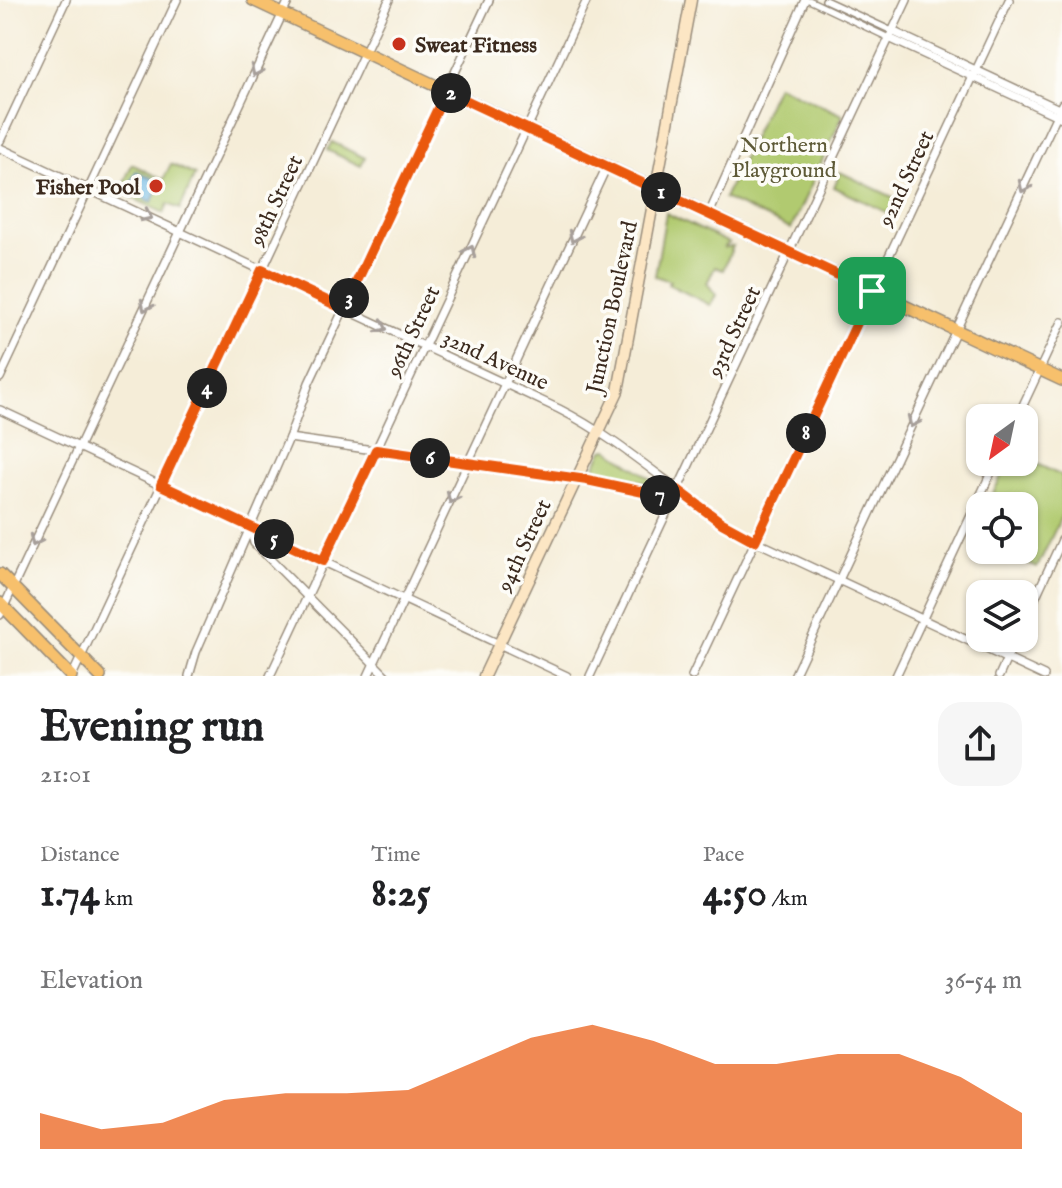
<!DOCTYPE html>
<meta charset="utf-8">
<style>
body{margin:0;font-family:"IM FELL English",serif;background:#f6f6f6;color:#202124;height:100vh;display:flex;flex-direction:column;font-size:30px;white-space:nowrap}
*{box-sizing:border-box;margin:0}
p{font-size:26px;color:#757577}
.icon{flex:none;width:44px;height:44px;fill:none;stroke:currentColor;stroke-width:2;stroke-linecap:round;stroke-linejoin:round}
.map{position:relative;height:676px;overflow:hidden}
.side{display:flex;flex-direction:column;background:#fff;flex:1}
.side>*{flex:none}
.needle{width:52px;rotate:213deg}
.controls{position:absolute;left:966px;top:404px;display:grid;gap:16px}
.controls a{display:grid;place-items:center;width:72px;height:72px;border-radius:16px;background:#fff;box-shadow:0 2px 6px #0004;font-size:40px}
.pin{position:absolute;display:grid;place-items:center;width:68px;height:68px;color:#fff;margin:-34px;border-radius:16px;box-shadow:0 4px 12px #0006}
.km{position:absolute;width:40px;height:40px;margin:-20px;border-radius:50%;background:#222;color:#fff;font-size:22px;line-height:40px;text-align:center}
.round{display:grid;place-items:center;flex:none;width:84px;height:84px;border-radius:24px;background:#f6f6f6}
.headline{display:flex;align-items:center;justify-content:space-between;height:136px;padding:0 40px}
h1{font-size:44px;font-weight:800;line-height:60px}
.stats{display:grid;grid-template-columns:repeat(3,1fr);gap:12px;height:136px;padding:8px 40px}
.stats div{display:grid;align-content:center}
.stats b{font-size:40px;font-weight:800}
.stats small{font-size:22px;font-weight:400}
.stats p{font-size:22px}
.chart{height:224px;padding:16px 40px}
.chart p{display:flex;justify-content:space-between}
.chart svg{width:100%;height:144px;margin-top:8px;fill:#ea580c;opacity:.7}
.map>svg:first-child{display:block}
.green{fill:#b1ca70;stroke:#767a47;stroke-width:2}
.water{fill:#6ab7e4;stroke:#527081;stroke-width:2}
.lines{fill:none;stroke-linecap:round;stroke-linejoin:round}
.pedestrian-casing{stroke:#988c7b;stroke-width:8}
.minor-casing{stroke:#988c7b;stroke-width:10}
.secondary-casing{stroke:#988c7b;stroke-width:13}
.primary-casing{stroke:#988c7b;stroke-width:14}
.pedestrian{stroke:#fff;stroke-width:5}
.minor{stroke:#fff;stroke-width:7}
.secondary{stroke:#fce6c4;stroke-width:10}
.primary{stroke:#f7c06c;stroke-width:11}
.oneway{stroke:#a79f9a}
.route-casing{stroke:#fff;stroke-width:16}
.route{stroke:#ea580c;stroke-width:10}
.poi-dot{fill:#c8321e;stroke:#fdfcf7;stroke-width:3}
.labels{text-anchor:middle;stroke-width:7;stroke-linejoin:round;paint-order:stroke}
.poi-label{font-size:22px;font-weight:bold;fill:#3b2a1e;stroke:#fdfcf7;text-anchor:start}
.park-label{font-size:22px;fill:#5e5a37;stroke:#fdfcf7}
.street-label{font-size:22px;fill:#3b2a1e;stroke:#fdfcf7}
</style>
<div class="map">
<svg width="1062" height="676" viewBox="0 0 1062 676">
<rect width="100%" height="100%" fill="#fdfcf7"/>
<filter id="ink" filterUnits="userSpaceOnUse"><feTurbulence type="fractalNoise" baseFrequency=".0125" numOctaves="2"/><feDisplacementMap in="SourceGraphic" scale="16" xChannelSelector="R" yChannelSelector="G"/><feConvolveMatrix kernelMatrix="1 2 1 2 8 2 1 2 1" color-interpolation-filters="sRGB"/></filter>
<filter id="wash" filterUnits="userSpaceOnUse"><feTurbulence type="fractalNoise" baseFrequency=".006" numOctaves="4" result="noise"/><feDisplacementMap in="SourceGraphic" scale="32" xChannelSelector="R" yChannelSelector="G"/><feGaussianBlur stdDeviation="1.8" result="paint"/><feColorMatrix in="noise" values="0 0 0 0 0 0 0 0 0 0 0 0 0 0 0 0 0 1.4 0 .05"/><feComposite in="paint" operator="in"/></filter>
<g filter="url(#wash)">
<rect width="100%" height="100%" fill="#f5edd8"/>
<g class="green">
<path d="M777,85l66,30 -52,114 -67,-31z"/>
<path d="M332,142l33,16 -4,8 -34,-16z"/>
<path d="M132,164l31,16 8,-16 24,11 -15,34 -12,-5 -4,9 -44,-21z"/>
<path d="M840,172l61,29 -7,15 -60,-29z"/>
<path d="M666,213l63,30 -6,5 10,-2 -10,24 -8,-3 -8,16 9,12 -6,10 -42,-21 2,-3 -15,-5z"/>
<path d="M608,449l53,37 -64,-15 -2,-5 8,-16z"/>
<path d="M1024,458l38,18v39l-25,53 -37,-18h24v-44h-37l21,-44h16z"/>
</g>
<path class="water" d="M136,171l24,11 -8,20 -25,-12z"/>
</g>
<g filter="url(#ink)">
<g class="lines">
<g class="pedestrian-casing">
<g id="pedestrian">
<path d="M809,0l80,38"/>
<path d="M825,0l67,31"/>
</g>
</g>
<g class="minor-casing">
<g id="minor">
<path d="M892,31l169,79"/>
<path d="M889,38l173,80"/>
<path d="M0,141l66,-141"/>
<path d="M0,148l559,261c70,35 127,94 196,132l289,135"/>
<path d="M709,214l96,-214"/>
<path d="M0,378l177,-378"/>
<path d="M0,410l567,266"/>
<path d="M1017,418l45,-96"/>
<path d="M289,438l288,41 90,18 9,-6"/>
<path d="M250,527l4,16 132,133"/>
<path d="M0,615l289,-615"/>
<path d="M1024,622l38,-82"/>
<path d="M72,676l317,-676"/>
<path d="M189,676l7,-24 93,-214 20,-55 180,-383"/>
<path d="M270,676l317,-676"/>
<path d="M368,676l239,-510"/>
<path d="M590,676l317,-676"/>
<path d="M692,676l317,-676"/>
<path d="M794,676l268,-572"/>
<path d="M896,676l100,-214"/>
<path d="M999,676l17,-38"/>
</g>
</g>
<g class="secondary-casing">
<path id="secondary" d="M484,676l134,-285 73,-391"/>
</g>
<g class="primary-casing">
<g id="primary">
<path d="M253,0l809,380"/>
<path d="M0,574l100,102"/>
<path d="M0,603l71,73"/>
</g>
</g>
<use href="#pedestrian" class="pedestrian"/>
<use href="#minor" class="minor"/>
<use href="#secondary" class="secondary"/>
<use href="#primary" class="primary"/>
</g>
<defs><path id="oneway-chevron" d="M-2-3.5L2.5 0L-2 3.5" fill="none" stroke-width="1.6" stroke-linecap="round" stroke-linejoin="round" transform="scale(2)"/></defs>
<g class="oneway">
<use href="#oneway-chevron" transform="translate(256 71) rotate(115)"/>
<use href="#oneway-chevron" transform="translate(1024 187) rotate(115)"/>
<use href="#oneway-chevron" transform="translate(147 216) rotate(25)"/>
<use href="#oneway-chevron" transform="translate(574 237) rotate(115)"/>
<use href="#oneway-chevron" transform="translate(470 251) rotate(-65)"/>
<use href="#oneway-chevron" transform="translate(146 306) rotate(115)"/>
<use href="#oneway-chevron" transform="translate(382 327) rotate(25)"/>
<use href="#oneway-chevron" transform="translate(913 422) rotate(115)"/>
<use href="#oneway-chevron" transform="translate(452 498) rotate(115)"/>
<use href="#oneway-chevron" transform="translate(35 541) rotate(115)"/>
</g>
</g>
<g class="lines" filter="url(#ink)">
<g class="route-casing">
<path id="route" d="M446,91l426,200 -117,250 -33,-18 -44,-33 -11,7 -80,-17 -211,-30 -53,111 -162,-76 101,-215 82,39z"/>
</g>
<use href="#route" class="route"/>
</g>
<g class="poi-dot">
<circle cx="399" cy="44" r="8"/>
<circle cx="156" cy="186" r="8"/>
</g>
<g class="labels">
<g class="poi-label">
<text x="415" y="52">Sweat Fitness</text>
<text x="140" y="194" text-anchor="end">Fisher Pool</text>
</g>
<g class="park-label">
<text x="784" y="152">Northern<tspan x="784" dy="25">Playground</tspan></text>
</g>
<g class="street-label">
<text transform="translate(905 178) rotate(-65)" y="8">92nd Street</text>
<text transform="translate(275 200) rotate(-65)" y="8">98th Street</text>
<text transform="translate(611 307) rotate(-78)" y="8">Junction Boulevard</text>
<text transform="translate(412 331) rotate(-65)" y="8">96th Street</text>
<text transform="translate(733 331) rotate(-65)" y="8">93rd Street</text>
<text transform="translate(496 359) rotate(25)" y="8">32nd Avenue</text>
<text transform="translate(523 545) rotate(-65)" y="8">94th Street</text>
</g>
</g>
</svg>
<div class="controls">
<a><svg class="needle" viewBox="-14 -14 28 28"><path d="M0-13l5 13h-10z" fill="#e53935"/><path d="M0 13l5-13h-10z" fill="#757577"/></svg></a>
<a><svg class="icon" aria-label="locate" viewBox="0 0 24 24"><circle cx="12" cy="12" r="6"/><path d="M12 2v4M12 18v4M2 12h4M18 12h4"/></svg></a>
<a><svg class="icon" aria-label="layers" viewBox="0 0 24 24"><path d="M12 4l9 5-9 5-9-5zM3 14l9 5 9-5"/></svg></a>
</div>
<div class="pin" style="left:872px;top:291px;background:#1e9e55"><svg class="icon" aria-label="arrive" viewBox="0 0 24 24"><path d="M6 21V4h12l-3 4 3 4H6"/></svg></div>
<b class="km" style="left:661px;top:192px">1</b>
<b class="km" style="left:451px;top:93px">2</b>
<b class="km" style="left:349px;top:298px">3</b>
<b class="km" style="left:207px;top:388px">4</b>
<b class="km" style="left:274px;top:539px">5</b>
<b class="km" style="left:430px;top:458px">6</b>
<b class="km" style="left:660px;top:495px">7</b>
<b class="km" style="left:806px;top:433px">8</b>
</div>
<section class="side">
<div class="headline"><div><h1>Evening run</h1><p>21:01</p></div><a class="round"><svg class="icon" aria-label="share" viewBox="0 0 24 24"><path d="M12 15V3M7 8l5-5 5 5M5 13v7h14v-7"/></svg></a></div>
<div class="stats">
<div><p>Distance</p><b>1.74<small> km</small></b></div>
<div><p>Time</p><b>8:25</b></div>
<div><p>Pace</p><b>4:50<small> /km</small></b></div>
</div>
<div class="chart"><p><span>Elevation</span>36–54 m</p>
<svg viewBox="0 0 160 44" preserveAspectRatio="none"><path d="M0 44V33L10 38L20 36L30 29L40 27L50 27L60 26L70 18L80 10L90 6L100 11L110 18L120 18L130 15L140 15L150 22L160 33V44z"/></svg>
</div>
</section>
